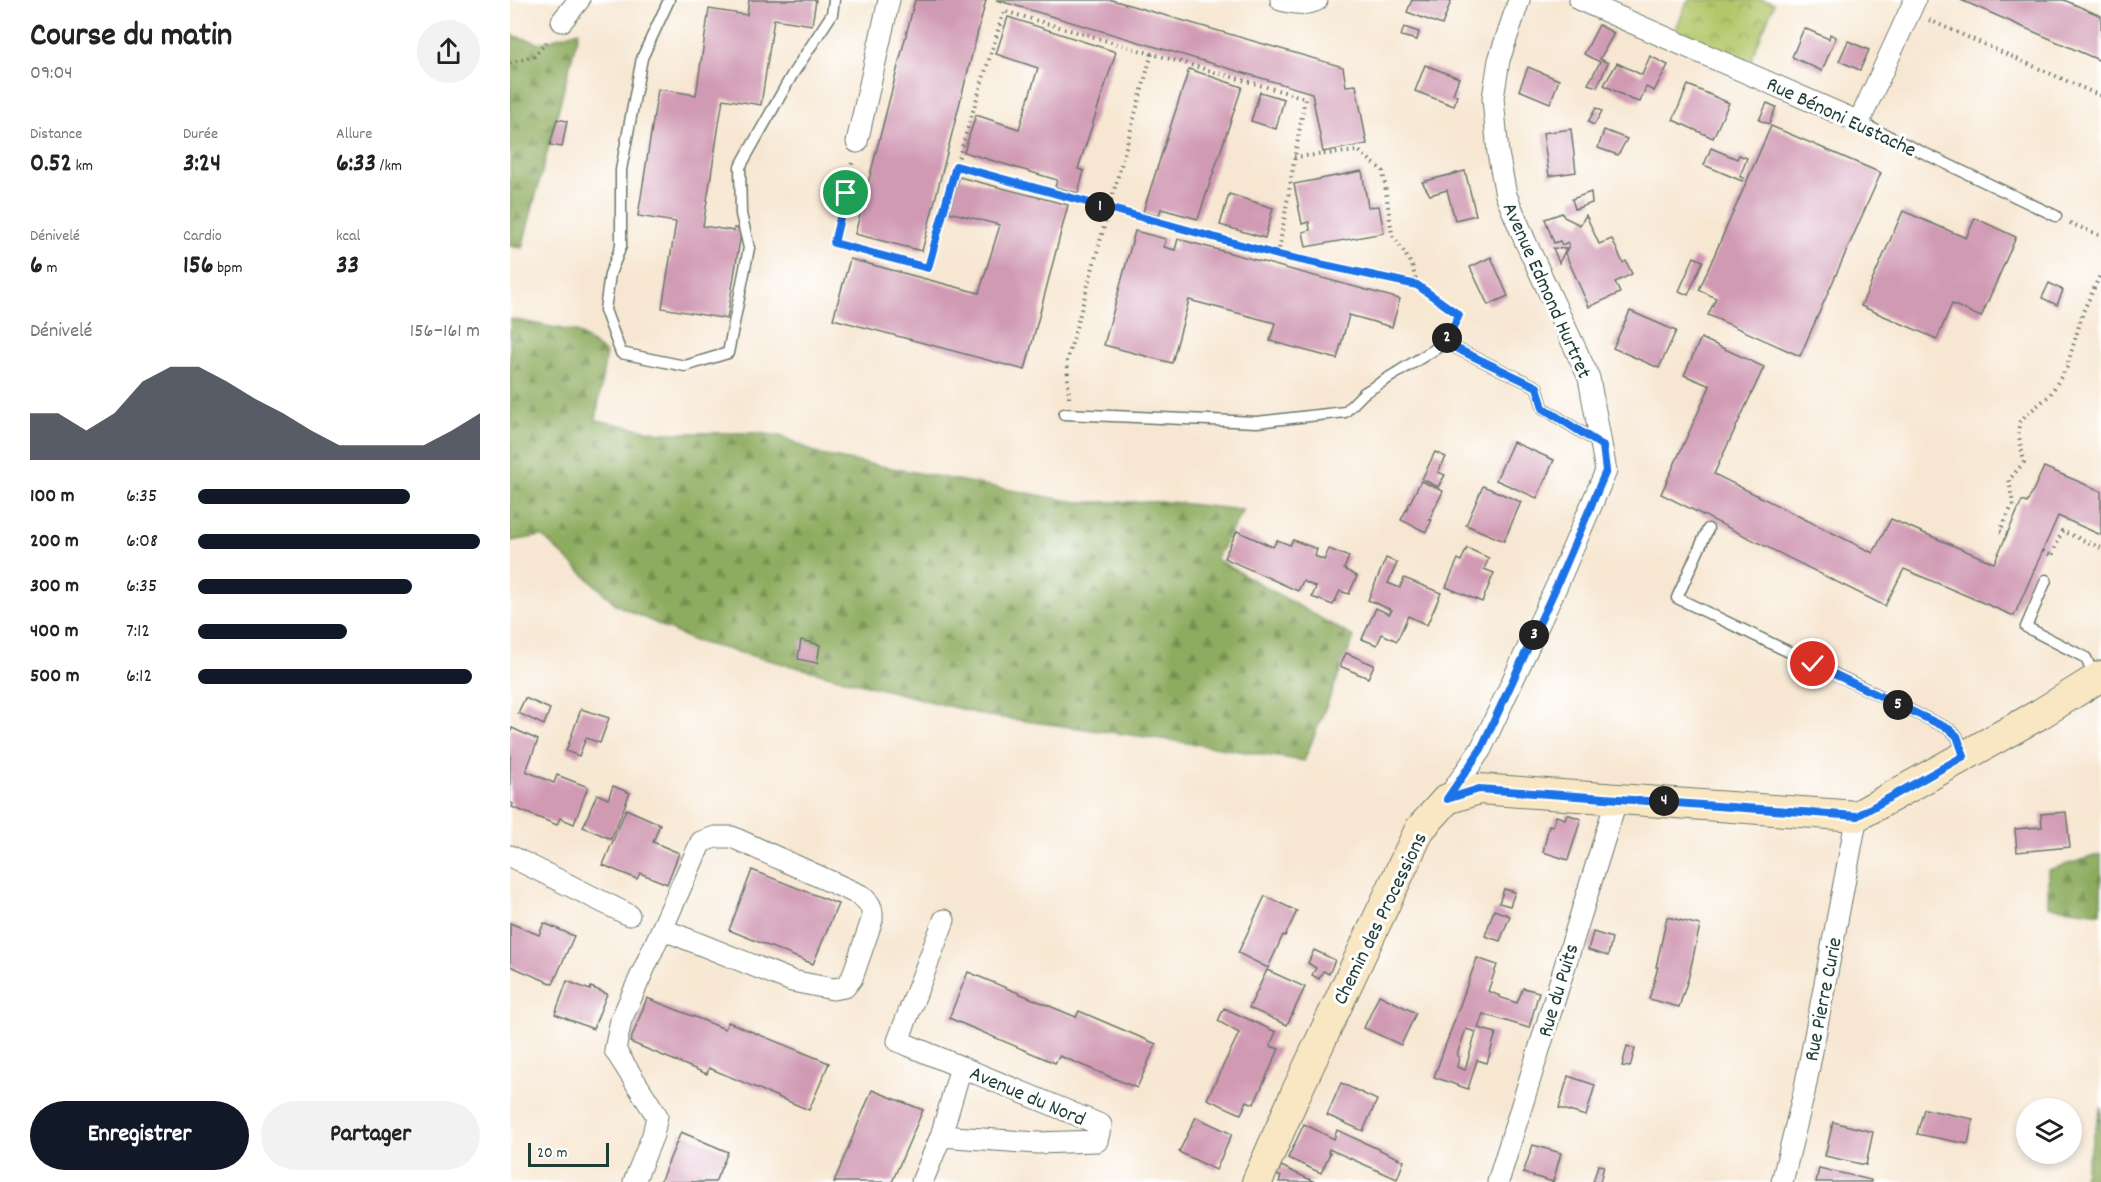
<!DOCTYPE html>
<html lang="fr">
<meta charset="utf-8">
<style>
body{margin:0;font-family:Dekko,sans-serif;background:#f2f2f2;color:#222;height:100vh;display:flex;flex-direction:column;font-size:22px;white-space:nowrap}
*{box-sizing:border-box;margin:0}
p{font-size:20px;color:#767676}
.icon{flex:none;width:33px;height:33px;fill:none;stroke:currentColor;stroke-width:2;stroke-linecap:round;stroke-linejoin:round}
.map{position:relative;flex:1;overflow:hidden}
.drawer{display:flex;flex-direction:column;background:#fff;width:510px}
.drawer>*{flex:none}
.controls{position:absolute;left:1506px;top:1098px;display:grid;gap:12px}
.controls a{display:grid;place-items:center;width:66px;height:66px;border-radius:50%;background:#fff;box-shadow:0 3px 9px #0003;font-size:30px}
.scale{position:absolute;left:18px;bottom:15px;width:81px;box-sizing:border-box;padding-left:6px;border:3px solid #1f3d34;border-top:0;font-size:16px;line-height:21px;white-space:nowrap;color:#1f3d34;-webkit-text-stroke:4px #fff;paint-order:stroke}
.pin{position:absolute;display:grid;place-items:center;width:51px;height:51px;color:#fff;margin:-26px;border:3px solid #fff;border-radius:50%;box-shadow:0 2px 6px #0007}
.km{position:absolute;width:30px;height:30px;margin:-15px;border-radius:50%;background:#222;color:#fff;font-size:16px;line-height:30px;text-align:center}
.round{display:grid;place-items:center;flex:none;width:63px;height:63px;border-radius:32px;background:#f2f2f2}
.overview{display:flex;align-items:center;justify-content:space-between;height:102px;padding:0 30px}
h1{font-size:33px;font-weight:800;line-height:45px}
.figures{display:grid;grid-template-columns:repeat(3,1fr);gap:9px;height:102px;padding:6px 30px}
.figures div{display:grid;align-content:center}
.figures b{font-size:26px;font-weight:800}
.figures small{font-size:16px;font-weight:400}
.figures p{font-size:16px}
.chart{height:168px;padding:12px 30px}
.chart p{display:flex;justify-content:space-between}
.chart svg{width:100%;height:108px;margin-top:6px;fill:#111827;opacity:.7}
.primary-button{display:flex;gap:12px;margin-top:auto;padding:12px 30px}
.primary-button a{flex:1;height:69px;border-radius:36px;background:#111827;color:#fff;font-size:24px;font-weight:800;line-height:69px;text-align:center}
.primary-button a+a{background:#f2f2f2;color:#222}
ul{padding:0 30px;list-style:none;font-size:20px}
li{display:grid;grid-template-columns:96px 72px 1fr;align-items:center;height:45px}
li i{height:15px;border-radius:8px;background:#111827}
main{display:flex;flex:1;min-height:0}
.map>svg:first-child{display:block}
.forest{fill:url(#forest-firs);stroke:#56744a;stroke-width:1.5}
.park{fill:url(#park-crowns);stroke:#698250;stroke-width:1.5}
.building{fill:#d09ab3;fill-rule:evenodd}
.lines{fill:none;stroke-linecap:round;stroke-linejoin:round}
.lane-casing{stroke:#6b786b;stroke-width:13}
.street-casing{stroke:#6b786b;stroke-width:23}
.secondary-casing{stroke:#6b786b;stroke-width:32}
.path{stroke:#6b786b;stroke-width:4;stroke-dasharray:1.5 4.5;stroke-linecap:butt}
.lane{stroke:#fff;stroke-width:10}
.street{stroke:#fff;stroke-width:21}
.secondary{stroke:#f9e7c3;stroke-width:30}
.route-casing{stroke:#fff;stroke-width:12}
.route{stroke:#1a73e8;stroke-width:8}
.labels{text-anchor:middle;stroke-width:6;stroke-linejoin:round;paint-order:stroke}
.street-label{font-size:21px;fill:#1f3d34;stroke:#fff}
</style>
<main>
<section class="drawer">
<div class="overview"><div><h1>Course du matin</h1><p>09:04</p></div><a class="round"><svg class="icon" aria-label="share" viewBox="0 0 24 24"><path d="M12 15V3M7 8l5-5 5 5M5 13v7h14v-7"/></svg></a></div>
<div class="figures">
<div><p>Distance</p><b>0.52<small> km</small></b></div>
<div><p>Durée</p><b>3:24</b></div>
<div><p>Allure</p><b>6:33<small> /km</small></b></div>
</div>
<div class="figures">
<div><p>Dénivelé</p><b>6<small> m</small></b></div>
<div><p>Cardio</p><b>156<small> bpm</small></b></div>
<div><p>kcal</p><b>33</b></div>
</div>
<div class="chart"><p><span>Dénivelé</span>156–161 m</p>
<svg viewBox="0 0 160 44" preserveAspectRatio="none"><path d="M0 44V25L10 25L20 32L30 25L40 12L50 6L60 6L70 12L80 19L90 25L100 32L110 38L120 38L130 38L140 38L150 32L160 25V44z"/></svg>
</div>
<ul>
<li><b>100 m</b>6:35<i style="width:75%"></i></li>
<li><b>200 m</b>6:08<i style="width:100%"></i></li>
<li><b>300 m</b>6:35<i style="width:76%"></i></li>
<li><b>400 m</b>7:12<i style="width:53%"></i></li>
<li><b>500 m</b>6:12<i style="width:97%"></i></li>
</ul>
<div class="primary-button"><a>Enregistrer</a><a>Partager</a></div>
</section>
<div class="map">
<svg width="1591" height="1182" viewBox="0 0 1591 1182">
<defs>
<pattern id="forest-firs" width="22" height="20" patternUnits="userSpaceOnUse" patternTransform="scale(1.5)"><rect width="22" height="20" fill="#8eac5f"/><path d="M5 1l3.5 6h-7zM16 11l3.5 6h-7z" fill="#738d4f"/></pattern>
<pattern id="park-crowns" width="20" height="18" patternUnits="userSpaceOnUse" patternTransform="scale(1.5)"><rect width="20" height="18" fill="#b3c76b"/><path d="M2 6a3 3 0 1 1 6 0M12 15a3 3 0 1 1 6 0" fill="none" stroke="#91a359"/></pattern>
</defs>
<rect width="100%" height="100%" fill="#fff"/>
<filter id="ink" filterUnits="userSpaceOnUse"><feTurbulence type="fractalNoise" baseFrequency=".0167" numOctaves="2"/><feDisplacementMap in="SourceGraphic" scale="12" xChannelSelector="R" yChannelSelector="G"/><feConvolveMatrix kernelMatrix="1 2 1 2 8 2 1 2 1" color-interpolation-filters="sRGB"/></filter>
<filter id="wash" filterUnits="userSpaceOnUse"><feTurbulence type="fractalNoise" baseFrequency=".008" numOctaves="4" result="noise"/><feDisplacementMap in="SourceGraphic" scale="24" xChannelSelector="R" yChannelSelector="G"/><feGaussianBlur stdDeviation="1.35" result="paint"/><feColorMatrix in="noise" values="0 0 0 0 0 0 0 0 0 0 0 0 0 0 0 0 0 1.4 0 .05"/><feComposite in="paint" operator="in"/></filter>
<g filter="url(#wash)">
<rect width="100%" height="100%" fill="#f7e7d2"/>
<g class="forest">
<path d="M69,31l-57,217 -12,-2v-211l24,6 3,3z"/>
<path d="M0,319l67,13 29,21 -10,67 65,13h97l23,3 40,19 255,47h94l73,8 -27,49 138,78 -50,124 -135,-21 -181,-24 -294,-75 -77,-36 -75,-69 -32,5z"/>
<path d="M1591,854v59l-53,-7v-36z"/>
<path d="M1591,1107v75h-19z"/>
</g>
<path class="park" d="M1178,0h76l10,4 -25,61 -75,-32z"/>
<g id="blocks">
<g class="building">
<path d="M239,0h67l-4,25 -38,-6 -13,86 -38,-6 -20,127 31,5v-3l5,1 2,4 -14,86 -65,-11 14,-86 -38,-6 20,-127 38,6 13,-86 38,6z"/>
<path d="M405,0h71l-64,251 -67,-17z"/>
<path d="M486,0h116l231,67 3,19 10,-1 11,59 -44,8 -11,-59z"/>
<path d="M902,0l39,1 -9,24 -35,-13z"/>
<path d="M1451,0h103l37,16v45z"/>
<path d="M498,17l108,35 -38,117 6,2 -6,22 -23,-6 2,-7 -93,-28 12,-37 43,14 19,-61 -42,-14z"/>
<path d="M1089,25l15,8 -14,26 8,4 -11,24 -9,-3 12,-22 -16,-8z"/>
<path d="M894,27l15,5 -2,8 -16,-4z"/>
<path d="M1294,28l25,11 1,-5 6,3 -14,34 -30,-14z"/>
<path d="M1338,41l21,9 -9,20 -21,-9z"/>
<path d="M1140,56l18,9 -14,26 -8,-4 -6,15 -10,-3 -26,-14 13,-22 25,12z"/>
<path d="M915,65l34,13 -6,16 4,2 -3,10 -39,-15z"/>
<path d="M1018,67l31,13 -9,23 -31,-13z"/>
<path d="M679,69l53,18 -44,132 -37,-10 -2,7 -16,-4z"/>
<path d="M1178,85l41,18 -16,35 -40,-18z"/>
<path d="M750,92l24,7 -8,30 -25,-8z"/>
<path d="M1257,103l9,4 -7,17 -10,-4z"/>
<path d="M1086,108l6,3 -8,14 -6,-3z"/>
<path d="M47,119l10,2 -5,26 -12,-2z"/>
<path d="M1261,126l110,47 -81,183 -92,-41 8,-17 -17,-8z"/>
<path d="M1061,129l5,43 -27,4 -6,-43z"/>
<path d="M1094,130l23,9 -9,16 -20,-7z"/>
<path d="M1201,148l26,11 2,-4 8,3 -7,19 4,1 -2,3 -38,-16z"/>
<path d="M852,171l6,36 11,-1 5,27 -78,14 -3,-15 7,-2 -1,-8 -7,2 -8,-40z"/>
<path d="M955,171l11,44 -21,5 -8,-30 -17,5 -8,-13z"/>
<path d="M449,177l109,28 -43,165 -192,-51 17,-60 129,34 21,-68 -51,-13z"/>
<path d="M1081,192l1,11 -17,6 -3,-10z"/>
<path d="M719,194l44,14 -8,30 -45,-13z"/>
<path d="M1393,211l63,27 9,-20 41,19 -35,80 -29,-13 -15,35 -76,-33z"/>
<path d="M1052,213l2,4 16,8 6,-10 13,29 13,-5 11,24 3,-2 6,13 -17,8 5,11 -31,14 -24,-54 4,-7 -1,-4 -6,3 -2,-4 -6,2 -9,-24z"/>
<path d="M625,231l31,8 -2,8 11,3 3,-11 222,60 -8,28 -43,-12 -12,44 -67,-18 5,-18 -86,-23 -17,63 -68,-18z"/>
<path d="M1043,248l13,1 -7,14z"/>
<path d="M981,257l17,39 -20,9 -18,-38z"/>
<path d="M1184,257l9,4 -15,34 -9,-4z"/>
<path d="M1539,283l14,7 -6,15 -15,-7z"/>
<path d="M1120,311l46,20 -17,37 -46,-20z"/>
<path d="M1191,338l63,29 -50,107 159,79 18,-34 103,44 28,-62 5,2 17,-36 57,24v44l-43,-19 -44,100 -110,-47 -19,37 -224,-112 49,-108 -26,-11z"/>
<path d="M1003,442l41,18 -17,38 -41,-18z"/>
<path d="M925,452l11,5 -8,15 7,3 -7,12 -16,-8z"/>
<path d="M911,481l22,10 -14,29h3l-6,12 -25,-12z"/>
<path d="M973,486l38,16 -17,39 -38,-16z"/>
<path d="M727,531l36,16 4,-7 13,5 3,-5 24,9 -2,7 9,4 5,-11 20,8 -5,12 13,7 -8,18 -9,-3 -7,14 -21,-8 4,-10 -13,-6 -5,10 -74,-33z"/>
<path d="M957,548l22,10 -5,11 10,4 -12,29 -36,-15 12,-28 3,2z"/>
<path d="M876,558l11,5 -9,20 12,5 4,-10 37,15 -14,32 -19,-9 -11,25 -15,-7 -5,11 -15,-6 14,-31 13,6 3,-4 -24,-10z"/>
<path d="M291,640l19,5 -3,18 -19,-4z"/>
<path d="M836,653l28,12 -6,13 -28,-12z"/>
<path d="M15,698l25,11 -6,16 -26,-12z"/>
<path d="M71,709l28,9 -9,25 -14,-5 -7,18 -13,-5z"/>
<path d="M2,728l26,12 -12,31 28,12 3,-8 31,12 -14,37 -14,-6 -3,7 -45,-18 1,-3 -3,-2v-69z"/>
<path d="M103,786l17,7 -19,46 -28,-12 14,-33 11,5z"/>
<path d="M116,809l34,15 -7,18 26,11 -12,31 -27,-11 -3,6 -34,-14z"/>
<path d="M1556,812l4,35 -53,5 -2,-23 27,-2 -1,-13z"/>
<path d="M1057,814l14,5 -13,41 -25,-8 6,-27 4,1 3,-10 9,3z"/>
<path d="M242,870l86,34 -25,60 -84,-34z"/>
<path d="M994,889l11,3 -5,14 -11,-3z"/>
<path d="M755,896l32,15 -12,25 -2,-1 -15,33 -30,-15z"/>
<path d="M984,910l16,6 -10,25 -15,-5z"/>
<path d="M1157,917l33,8 -11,51 -10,31 -30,-8 9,-32h-2z"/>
<path d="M0,923l29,12 5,-12 30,13 -21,48 -43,-18z"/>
<path d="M1083,932l19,6 -4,18 -20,-6z"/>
<path d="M804,950l21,10 -6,14 -6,-3 -4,8 -7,-4 4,-7 -8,-5z"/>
<path d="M967,958l20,7 -9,26 12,5 -1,1 18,6 6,-15 16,4 -10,36 -46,-14 -5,14 18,5 -9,30 -10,-3 -9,29 -34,-12zM956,1029l10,3 -11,38 -8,-3 2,-10 -2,-2z"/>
<path d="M757,970l38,17 -18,38 -38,-17z"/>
<path d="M458,972l108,45 3,-6 77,33 -19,44 -77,-32 -5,7 -106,-45z"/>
<path d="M57,981l23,9 1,-3 16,7 -14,35 -38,-15z"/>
<path d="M869,995l37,18 -15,32 -37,-17z"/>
<path d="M137,998l78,31 3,-7 101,41 -20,47 -100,-42 -2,6 -77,-32z"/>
<path d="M714,1008l52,24 -6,14 9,3 -25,55 -7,-3 -6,13 -34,-15 32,-66 -21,-12z"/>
<path d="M1117,1046l8,3 -5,18 -8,-1z"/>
<path d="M1058,1076l27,9 -9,31 -27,-8z"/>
<path d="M831,1083l36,17 -14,31 -36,-16z"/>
<path d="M362,1090l51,20 -31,72h-58z"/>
<path d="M1414,1109l49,10 -5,25 -51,-10z"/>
<path d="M686,1117l36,17 -16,36 -37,-18z"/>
<path d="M1323,1122l40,10 -7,33 -41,-9z"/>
<path d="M794,1124l30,15 3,-9 67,31 -7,18 -68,-30 -1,3 2,1 -9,20 -33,-15z"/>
<path d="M171,1132l47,20 -13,30h-55z"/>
<path d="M1023,1145l28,8 -8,29 -30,-9z"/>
<path d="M1088,1165l6,1 -4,16h-7z"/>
<path d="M771,1166l34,16h-36l2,-5 -4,-2z"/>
<path d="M1309,1168l52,12v2h-55z"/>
</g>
</g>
</g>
<g filter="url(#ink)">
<use href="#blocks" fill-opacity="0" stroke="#6b786b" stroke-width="1.5"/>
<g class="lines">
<g class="lane-casing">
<g id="lane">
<path d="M159,0l-27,58 -21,112v76l-11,28 -5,36 16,43 64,13 43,-13 21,-105 -8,-34 -1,-47 52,-92 40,-61 2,-14"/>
<path d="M1349,122l197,94"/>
<path d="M554,414l193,8 88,-10 19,-19 81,-50 92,44 6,21 57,36"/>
<path d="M1198,529l-31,69 272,131 8,7 6,17"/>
<path d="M1536,580l-20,47 60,31 9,21"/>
</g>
</g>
<g class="street-casing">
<g id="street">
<path d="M771,0c12,3 25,6 36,0"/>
<path d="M1070,0l279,122 56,-122"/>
<path d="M52,21l17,-21"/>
<path d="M347,142l32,-142"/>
<path d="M937,799l34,-50 76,-164 49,-114 -17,-93 -63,-135 -20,-48 -8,-42 -5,-55 6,-38 20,-60"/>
<path d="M0,856l119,59"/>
<path d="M434,920l-46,121 63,26"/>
<path d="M124,1182l19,-47 4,-19 -42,-66 6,-30 80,-178 14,-5h17l128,58c10,8 13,12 12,25l-20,58 -7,9 -12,2 -41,-8 -130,-52"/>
<path d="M412,1182l19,-46 20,-69 140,58 -4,16 -60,2 -96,-7"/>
<path d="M988,1182l119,-384"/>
<path d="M1272,1182l22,-89 53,-277"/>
</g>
</g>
<g class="secondary-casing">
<path id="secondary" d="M747,1182l39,-89 124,-264 27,-30 32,-10 378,27 183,-102 61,-38"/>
</g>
<g class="path">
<path d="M1419,20l172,76"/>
<path d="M0,63l24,-7 15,-16"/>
<path d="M784,157l65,-6 24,20 9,63 20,31 5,20"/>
<path d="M342,163l-18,80 94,25 28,-102 48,-155 301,87 -27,157"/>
<path d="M446,166l322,89 139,30 42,30 -6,13"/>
<path d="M1560,223l31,13"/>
<path d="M559,398l-2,-37 85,-308"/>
<path d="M1497,534l-7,-3 13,-27 -4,-24 15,-18 -6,-31 2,-9 6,-7 24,-20 17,-28 16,-55 18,-39"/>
<path d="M1533,551l9,5 10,-25 39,17"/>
</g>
<use href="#lane" class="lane"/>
<use href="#street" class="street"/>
<use href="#secondary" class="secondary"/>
</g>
</g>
<g class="lines" filter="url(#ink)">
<g class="route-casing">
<path id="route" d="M336,193l-12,50 94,25 28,-102 322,89 139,30 42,30 -14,28 92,44 6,21 60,38 3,25 -49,114 -76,164 -34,50 32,-10 378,27 107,-60 -7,-20 -8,-7 -136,-65"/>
</g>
<use href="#route" class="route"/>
</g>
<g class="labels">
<g class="street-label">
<text transform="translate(1332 116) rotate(25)" y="7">Rue Bénoni Eustache</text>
<text transform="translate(1038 290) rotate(66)" y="7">Avenue Edmond Hurtret</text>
<text transform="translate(869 918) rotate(-64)" y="7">Chemin des Processions</text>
<text transform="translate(1047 990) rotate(-73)" y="7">Rue du Puits</text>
<text transform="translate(1312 999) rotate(-79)" y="7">Rue Pierre Curie</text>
<text transform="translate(518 1095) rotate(23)" y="7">Avenue du Nord</text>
</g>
</g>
</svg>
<div class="controls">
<a><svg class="icon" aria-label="layers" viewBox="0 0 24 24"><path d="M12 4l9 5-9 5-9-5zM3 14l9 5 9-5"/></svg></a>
</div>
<div class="scale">20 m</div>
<div class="pin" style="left:336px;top:193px;background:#1e9e55"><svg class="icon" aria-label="arrive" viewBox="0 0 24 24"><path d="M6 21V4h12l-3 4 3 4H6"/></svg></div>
<div class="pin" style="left:1303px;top:664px;background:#d93025"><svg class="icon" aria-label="check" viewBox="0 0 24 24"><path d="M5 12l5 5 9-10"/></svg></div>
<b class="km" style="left:590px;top:207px">1</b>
<b class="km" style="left:937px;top:338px">2</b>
<b class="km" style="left:1024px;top:635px">3</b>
<b class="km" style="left:1154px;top:801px">4</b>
<b class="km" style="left:1388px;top:705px">5</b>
</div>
</main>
